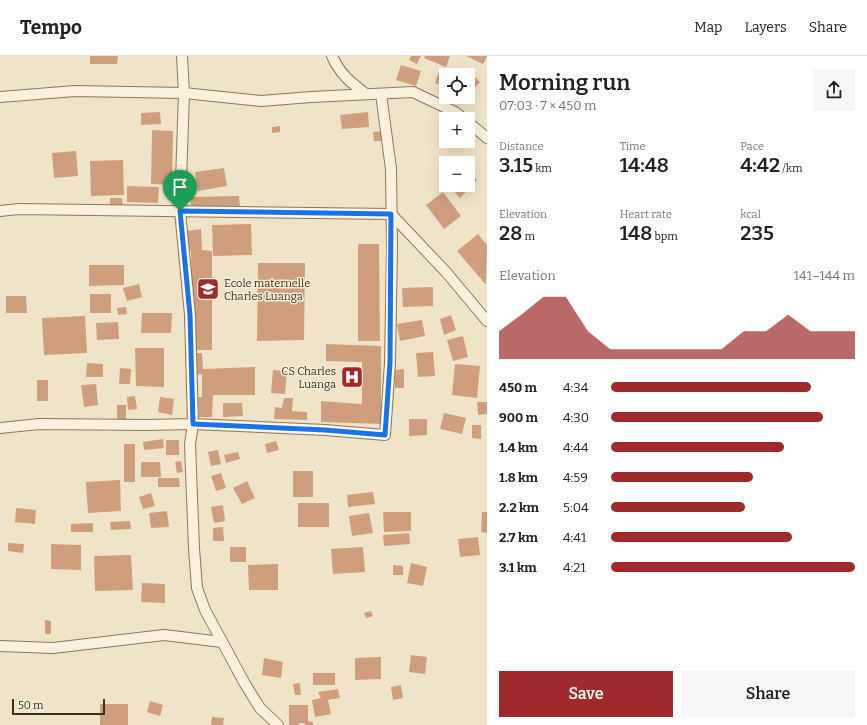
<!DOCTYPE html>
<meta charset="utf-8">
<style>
body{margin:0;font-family:Bitter,serif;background:#f6f6f6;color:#202124;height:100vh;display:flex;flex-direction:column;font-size:15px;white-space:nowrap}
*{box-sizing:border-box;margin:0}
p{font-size:13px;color:#757577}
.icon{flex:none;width:22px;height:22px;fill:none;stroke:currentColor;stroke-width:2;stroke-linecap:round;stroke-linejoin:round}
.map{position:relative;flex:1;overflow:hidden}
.drawer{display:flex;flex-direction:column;background:#fff;width:380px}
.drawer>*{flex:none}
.buttons{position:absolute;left:439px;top:12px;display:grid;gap:8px}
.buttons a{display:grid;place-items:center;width:36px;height:36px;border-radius:0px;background:#fff;box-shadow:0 4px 16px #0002;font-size:20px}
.scale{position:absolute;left:12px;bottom:10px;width:93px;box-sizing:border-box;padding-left:4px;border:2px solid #3d2e20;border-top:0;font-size:11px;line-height:14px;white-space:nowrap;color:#3d2e20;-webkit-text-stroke:3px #f7eed8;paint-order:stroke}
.pin{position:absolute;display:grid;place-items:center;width:34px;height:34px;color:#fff;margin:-41px -17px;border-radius:50% 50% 50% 0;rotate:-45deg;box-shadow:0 0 4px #0007}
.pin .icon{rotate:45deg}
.round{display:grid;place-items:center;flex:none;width:42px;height:42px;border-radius:0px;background:#f6f6f6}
.overview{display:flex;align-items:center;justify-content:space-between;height:68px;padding:0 12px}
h1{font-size:22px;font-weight:600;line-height:30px}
.stats{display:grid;grid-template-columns:repeat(3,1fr);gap:6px;height:68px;padding:4px 12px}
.stats div{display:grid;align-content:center}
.stats b{font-size:20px;font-weight:600}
.stats small{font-size:11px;font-weight:400}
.stats p{font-size:11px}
.chart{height:112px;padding:8px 12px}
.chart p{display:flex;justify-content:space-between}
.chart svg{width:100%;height:72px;margin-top:4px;fill:#9e2a2b;opacity:.7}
.action{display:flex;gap:8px;margin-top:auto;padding:8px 12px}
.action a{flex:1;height:46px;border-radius:0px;background:#9e2a2b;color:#fff;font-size:16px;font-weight:600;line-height:46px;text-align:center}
.action a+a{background:#f6f6f6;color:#202124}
ul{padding:0 12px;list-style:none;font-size:13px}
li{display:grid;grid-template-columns:64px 48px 1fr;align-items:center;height:30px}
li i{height:10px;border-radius:5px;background:#9e2a2b}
header{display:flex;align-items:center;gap:24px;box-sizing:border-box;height:56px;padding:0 20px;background:#fff;border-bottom:1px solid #e0e0e0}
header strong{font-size:19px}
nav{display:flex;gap:22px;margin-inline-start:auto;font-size:14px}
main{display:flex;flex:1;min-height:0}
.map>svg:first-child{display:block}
.building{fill:#cf9f7d}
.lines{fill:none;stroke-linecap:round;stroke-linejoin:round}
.minor-casing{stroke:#8d765c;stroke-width:12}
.minor{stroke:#faf1dc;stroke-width:10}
.route-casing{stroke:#fff;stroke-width:8}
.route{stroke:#1a73e8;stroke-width:5}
.labels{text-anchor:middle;stroke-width:3;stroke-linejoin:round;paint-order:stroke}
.poi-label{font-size:11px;fill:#3d2e20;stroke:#f7eed8;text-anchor:start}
</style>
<header>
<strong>Tempo</strong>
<nav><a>Map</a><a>Layers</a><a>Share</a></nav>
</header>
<main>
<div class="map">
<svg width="487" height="669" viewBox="0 0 487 669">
<rect width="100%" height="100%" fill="#f0e4c8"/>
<g class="building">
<path d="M90,0h28l-1,8h-27z"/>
<path d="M411,0h10l-4,8 -8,-4z"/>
<path d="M425,0h25l-4,11 -22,-9z"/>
<path d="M466,0h21v1l-4,7z"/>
<path d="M401,9l20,6 -5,15 -20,-6z"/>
<path d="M440,13l14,6h-8v12l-11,-4z"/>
<path d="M475,21l5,5 -9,10 -3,-2v-6z"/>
<path d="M160,56l1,12 -20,1v-12z"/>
<path d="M368,56l1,15 -27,2 -2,-14z"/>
<path d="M280,70v6l-8,1v-6z"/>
<path d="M152,74l21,1 -1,54 -21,-1z"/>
<path d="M381,75l1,10h-8l-1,-9z"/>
<path d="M76,95l2,25 -24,2 -2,-25z"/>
<path d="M123,104l1,35 -33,1 -1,-35z"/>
<path d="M224,112l3,18 -29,5 -3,-19z"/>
<path d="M468,115l9,9 -17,18 -9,-10 2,-3h15z"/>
<path d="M127,130l32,1 -1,16 -31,-1z"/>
<path d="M443,136l18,24 -17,13 -18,-24z"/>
<path d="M239,140l1,11 -49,1v-11z"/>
<path d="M110,142h12l1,9 -13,1z"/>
<path d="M251,168l1,31 -39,1 -1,-31z"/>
<path d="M201,173l1,21 10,1v99h-19l-2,-100 -4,1 -2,-20z"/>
<path d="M478,178l9,11 -1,40 -29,-34z"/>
<path d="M358,188h21l1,97h-22z"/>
<path d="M258,207h47l-1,77 -47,1z"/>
<path d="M89,209h35v20l-35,1z"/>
<path d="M139,228l3,13 -15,4 -4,-13z"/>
<path d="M433,231v19l-30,1 -1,-19z"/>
<rect x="90" y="238" width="21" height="19"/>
<path d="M6,240h20l1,17h-21z"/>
<path d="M126,251l1,7 -9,1 -1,-7z"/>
<path d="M142,257h30l-1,20h-30z"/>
<path d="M451,259l5,15 -12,5 -4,-16z"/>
<path d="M85,260l2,37 -43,2 -2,-37z"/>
<path d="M422,264l3,16 -25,5 -3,-17z"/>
<path d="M118,266l1,17 -22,1 -1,-17z"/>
<path d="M463,280l5,21 -15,4 -6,-21z"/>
<path d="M326,288l55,2v78l-60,-2v-21l41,3v-42l-36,-1z"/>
<path d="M135,292h29v39l-28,-1z"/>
<path d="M433,296l2,24 -17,1 -2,-24z"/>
<path d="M195,297h7l1,16 52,-2v28h-42l-1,22h-13l-1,-20h4v-23l-7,1z"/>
<path d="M87,307l16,1v13h-17z"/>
<path d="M455,308l25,2 -3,32 -25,-3z"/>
<path d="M120,312l11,1 -1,15h-11z"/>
<path d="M404,313v19h-9v-18z"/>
<path d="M273,314l14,1 -2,23 -14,-1z"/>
<rect x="37" y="324" width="11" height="21"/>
<path d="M96,328l2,21 -14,2 -3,-22z"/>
<path d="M135,340l2,13 -9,1 -1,-13z"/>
<path d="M160,341l14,2 -2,16 -14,-3z"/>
<path d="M284,342h9l-1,13 15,1v8l-33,-1 1,-12 7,1z"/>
<path d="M477,346h10v12l-9,1z"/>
<path d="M223,347h19l1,13 -20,1z"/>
<rect x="117" y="349" width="9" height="14"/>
<path d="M444,357l22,5 -4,16 -22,-5z"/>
<path d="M409,363h18v16l-18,1z"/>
<path d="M472,369h9v14l-9,-1z"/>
<path d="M163,383l1,9 -20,2 -1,-8z"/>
<rect x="166" y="384" width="13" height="15"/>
<path d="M276,385l3,9 -12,3 -2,-9z"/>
<rect x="124" y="388" width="11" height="38"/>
<path d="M218,394l3,14 -10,2 -3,-14z"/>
<path d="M238,396l2,7 -14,4 -2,-8z"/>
<path d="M181,405l2,11 -6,1 -2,-11z"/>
<path d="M141,406h19l1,15h-20z"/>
<rect x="293" y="415" width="20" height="26"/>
<path d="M221,417l5,15 -10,3 -5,-15z"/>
<path d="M158,422h21l1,9h-22z"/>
<path d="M120,424l1,31 -33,2 -2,-31z"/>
<path d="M247,425l8,17 -13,6 -9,-16z"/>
<path d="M373,436l2,12 -27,3 -1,-12z"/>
<path d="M151,437l4,13 -12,3 -4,-12z"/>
<rect x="298" y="447" width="31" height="24"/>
<path d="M223,449l2,16 -11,2 -3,-16z"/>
<path d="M16,452l20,2 -1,14 -20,-2z"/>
<path d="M167,455l2,16 -18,1 -2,-15z"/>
<path d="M383,456h28v19l-27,1z"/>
<path d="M482,456h5v21l-6,-1z"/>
<path d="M369,457l4,20 -21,3 -3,-20z"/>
<path d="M130,465l1,8 -20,1 -1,-8z"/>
<path d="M93,467v9h-22v-8z"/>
<path d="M223,471l1,14h-11v-13z"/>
<path d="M409,477l1,11 -26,2 -1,-11z"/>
<path d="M478,481l2,18 -20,2 -2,-18z"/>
<path d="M8,487l16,1 -1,9 -15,-2z"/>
<path d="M51,488l30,1v25l-30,-1z"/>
<rect x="230" y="491" width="16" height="15"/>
<path d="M363,491l2,25 -32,2 -2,-25z"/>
<path d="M131,499l2,35 -38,1 -1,-35z"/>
<path d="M411,507l16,4 -4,19 -16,-3z"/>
<path d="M278,508v26h-29l-1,-25z"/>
<path d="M393,509l10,1v9h-10z"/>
<path d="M142,527l23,1v19l-24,-1z"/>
<path d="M371,555l2,5 -7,2 -2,-5z"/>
<path d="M45,564l6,1v13h-6z"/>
<path d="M411,599l16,2 -2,17 -16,-2z"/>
<path d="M381,601v22l-26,1v-22z"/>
<path d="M264,602l19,4 -2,16 -19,-3z"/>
<rect x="313" y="617" width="22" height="12"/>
<path d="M300,627l1,12h-6l-2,-11z"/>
<path d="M401,629l2,13 -10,2 -2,-13z"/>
<path d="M338,633l2,9 -12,2 3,14 -16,3 -3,-17 9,-2 -3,-6z"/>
<path d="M150,645l13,4 -3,11 -13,-4z"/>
<rect x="100" y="648" width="28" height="21"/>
<path d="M289,649h19v16l5,1v3h-8l-1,-2h-5v2h-10z"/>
<path d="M212,661l12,1 -1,7h-12z"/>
</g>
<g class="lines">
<g class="minor-casing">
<g id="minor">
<path d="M332,0c8,18 18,26 34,38"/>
<path d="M0,41l75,-6 109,2 77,8 50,-4 102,-5 42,20 9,7"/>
<path d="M468,66l19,16"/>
<path d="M0,155l19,-2 372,5 55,58 41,49"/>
<path d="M0,372l39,-4 108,1 46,-1 -3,-109 -10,-104 4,-118 -2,-37"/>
<path d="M0,590l53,2 111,-13 58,7"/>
<path d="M278,669l-18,-17 -15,-24 -40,-74 -8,-22 -3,-40 -3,-77 -1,-27 3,-20 132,6 60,5 5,-72 2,-116 -1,-78 -10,-75"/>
</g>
</g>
<use href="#minor" class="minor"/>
</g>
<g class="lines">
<g class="route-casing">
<path id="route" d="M180,155l211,3 -1,149 -5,72 -60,-5 -132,-6 -3,-109z"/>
</g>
<use href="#route" class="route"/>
</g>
<defs>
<g id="school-square" transform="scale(1.15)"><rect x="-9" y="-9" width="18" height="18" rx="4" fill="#9e2a2b" stroke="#f7eed8"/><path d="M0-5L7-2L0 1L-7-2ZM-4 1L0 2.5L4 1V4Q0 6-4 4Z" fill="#fff"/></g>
<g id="hospital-square" transform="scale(1.15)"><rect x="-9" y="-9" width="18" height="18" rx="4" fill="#9e2a2b" stroke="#f7eed8"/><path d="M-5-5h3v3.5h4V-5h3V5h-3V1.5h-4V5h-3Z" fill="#fff"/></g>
</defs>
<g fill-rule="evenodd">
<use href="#school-square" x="208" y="233"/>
<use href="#hospital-square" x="352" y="321"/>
</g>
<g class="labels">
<g class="poi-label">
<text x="224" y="231">Ecole maternelle<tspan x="224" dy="13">Charles Luanga</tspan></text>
<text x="336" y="319" text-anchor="end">CS Charles<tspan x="336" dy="13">Luanga</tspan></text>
</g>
</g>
</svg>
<div class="buttons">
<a><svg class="icon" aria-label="locate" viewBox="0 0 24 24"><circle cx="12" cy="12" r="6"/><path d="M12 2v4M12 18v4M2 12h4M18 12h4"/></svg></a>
<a>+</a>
<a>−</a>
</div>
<div class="scale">50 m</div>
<div class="pin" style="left:180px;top:155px;background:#1e9e55"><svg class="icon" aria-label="arrive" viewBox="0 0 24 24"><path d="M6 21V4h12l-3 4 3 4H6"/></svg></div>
</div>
<section class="drawer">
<div class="overview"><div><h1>Morning run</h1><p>07:03 · 7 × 450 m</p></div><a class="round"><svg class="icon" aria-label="share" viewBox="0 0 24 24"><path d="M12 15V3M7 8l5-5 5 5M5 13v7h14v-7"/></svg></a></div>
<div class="stats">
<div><p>Distance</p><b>3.15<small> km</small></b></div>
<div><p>Time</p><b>14:48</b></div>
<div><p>Pace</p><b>4:42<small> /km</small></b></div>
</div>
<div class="stats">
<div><p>Elevation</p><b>28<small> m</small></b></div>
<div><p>Heart rate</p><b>148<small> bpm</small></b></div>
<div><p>kcal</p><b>235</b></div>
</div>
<div class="chart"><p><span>Elevation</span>141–144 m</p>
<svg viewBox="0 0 160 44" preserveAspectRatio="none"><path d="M0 44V27L10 17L20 6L30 6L40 27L50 38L60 38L70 38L80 38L90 38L100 38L110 27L120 27L130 17L140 27L150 27L160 27V44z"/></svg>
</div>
<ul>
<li><b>450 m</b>4:34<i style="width:82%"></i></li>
<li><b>900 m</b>4:30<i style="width:87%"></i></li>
<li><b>1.4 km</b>4:44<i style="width:71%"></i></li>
<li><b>1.8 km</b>4:59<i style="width:58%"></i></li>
<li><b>2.2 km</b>5:04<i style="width:55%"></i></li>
<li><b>2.7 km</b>4:41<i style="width:74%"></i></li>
<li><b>3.1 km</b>4:21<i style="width:100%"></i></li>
</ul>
<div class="action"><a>Save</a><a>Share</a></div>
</section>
</main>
